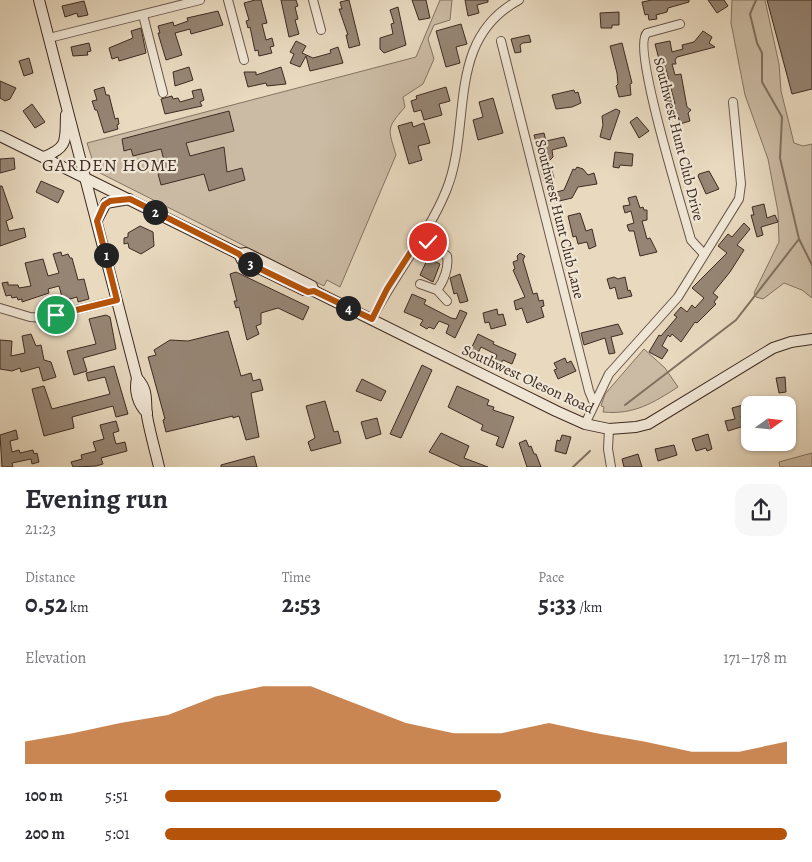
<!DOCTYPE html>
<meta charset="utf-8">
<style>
body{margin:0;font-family:Alegreya,serif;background:#f7f7f7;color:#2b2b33;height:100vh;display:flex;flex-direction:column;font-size:19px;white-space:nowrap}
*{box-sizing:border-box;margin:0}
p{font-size:16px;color:#7c7c81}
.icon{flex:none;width:28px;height:28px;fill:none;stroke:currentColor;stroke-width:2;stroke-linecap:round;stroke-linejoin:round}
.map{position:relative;height:467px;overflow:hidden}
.side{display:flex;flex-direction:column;background:#fff;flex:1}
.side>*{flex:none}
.needle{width:32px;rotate:75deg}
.controls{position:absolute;left:741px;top:396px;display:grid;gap:10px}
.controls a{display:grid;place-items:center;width:55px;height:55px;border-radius:10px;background:#fff;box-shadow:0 1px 4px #0004;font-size:25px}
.pin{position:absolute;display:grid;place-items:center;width:42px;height:42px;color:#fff;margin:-21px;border:2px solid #fff;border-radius:50%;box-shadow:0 1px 5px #0007}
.km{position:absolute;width:25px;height:25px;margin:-12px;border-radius:50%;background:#222;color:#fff;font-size:14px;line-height:25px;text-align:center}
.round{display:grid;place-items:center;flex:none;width:52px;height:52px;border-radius:15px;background:#f7f7f7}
.headline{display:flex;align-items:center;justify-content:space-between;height:85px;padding:0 25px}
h1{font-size:28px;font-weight:600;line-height:38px}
.figures{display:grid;grid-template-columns:repeat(3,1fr);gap:8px;height:85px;padding:5px 25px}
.figures div{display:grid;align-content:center}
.figures b{font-size:25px;font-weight:600}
.figures small{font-size:14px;font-weight:400}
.figures p{font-size:14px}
.chart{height:140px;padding:10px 25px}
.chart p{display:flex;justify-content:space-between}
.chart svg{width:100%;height:90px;margin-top:5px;fill:#b45309;opacity:.7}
ul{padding:0 25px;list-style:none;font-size:16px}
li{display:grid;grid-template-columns:80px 60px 1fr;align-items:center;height:38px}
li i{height:12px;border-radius:6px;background:#b45309}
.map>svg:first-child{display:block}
.green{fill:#cbbba4;stroke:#847363}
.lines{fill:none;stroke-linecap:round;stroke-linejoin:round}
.stream{stroke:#817060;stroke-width:2}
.building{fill:#968574;stroke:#3e2b22}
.street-casing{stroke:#685649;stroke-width:10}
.secondary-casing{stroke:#3e2b22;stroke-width:12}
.street{stroke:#f0e6d5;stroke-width:8}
.secondary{stroke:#f0e6d5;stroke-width:10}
.route-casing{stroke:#fff;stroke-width:10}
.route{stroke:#b45309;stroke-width:6}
.labels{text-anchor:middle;stroke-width:4.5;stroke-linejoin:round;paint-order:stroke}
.street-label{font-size:15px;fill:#3e2b22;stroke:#f0e6d5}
.quarter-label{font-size:18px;letter-spacing:1px;fill:#3e2b22;stroke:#f0e6d5}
</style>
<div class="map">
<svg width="812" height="467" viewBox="0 0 812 467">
<rect width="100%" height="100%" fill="#e8d9bf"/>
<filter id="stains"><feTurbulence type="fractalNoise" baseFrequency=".004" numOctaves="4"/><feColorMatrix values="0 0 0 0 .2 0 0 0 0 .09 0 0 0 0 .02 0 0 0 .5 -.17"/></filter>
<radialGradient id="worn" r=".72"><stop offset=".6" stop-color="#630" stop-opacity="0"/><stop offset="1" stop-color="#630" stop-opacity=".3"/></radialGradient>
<g class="green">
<path d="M440,0h12l-2,20 -16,5 -6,14 6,20 -11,25 -20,13 2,10c-19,22 -17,21 -9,48l-56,132 -13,-7 -3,6 -228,-115 -9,-28 329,-86z"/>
<path d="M732,0h33l14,64 2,27 13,52 9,3 9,-2v154l-10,-8 -18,-7 -21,16 -7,-2 -2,-4 25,-51 -1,-30 -10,-53 -23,-64 -14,-72z"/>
<path d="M644,349l21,19 13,19c-25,16 -44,28 -75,25l1,-5 -3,-1 4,-12z"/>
<path d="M812,453v14h-32l-1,-5z"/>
</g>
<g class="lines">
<g class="stream">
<path d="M756,0l-6,14 7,29 5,10v29l20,35 -2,41 19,81 13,26"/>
<path d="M625,405l111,-85 63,-81"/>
<path d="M573,467l17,-16"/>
</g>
</g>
<g class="building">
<path d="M255,0h6l6,23 -5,1 4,16 6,-2 2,8 -4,1 2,6 -13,3 -1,-6 -3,1 -5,-24 -2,1 -2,-7 3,-1 -5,-17z"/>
<path d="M281,0h15l2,6 -3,1 3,12 -3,1 4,14 -10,3z"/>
<path d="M349,0l11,45 -11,3 -3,-13h2l-9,-26h3l-2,-7z"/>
<path d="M412,0h14l4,18 -11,2z"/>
<path d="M465,0h23v2l-11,3 2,8 -11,3z"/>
<path d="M652,0h37v2l-21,6 -1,4 -11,3 1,4 -8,1 -1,-6 -3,1 -3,-13z"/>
<path d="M708,0h16l4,6 -11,7z"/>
<path d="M767,0h45v89l-20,5z"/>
<path d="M84,1l4,14 -10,2 -1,-4 -12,4 -3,-11z"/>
<path d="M398,7l8,38 -22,8 -4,-4v-11l13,-4 -2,-10 3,-1 -4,-13z"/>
<path d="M218,11l5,14 -32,9 -1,-5 -15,4 7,22 -16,5 -8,-27h2l-2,-7 15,-4 1,4 14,-5 -1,-3z"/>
<path d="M619,12v13h-7v3h-11l-1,-15z"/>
<path d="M461,24l6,20 -11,3 4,16 -14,4 -10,-36z"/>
<path d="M141,28l5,25 -27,8 -1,-4 -6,2 -3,-11 24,-10 -2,-7z"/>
<path d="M703,31l9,6 -3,6 6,4 -38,10 -2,3 1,4h-4l3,11 6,-1 6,33 4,3 -3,3 2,8 -10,3 -2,-8 -4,-3 -2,-8 3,-1 -10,-38 -4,1 -6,-23 15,-3 2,11 11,-3 -1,-4 12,-3z"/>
<path d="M529,35l2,7 -8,1 -3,2 1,7 -6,1 -4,-14z"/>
<path d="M296,41l10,5 -4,7 11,5 18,-5 -1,-3 8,-3 5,16 -33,8 -4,-15 -6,11 -10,-4 4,-9 -4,-2z"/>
<path d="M89,43l2,8 -4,1 1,3 -15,1 -2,-9z"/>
<path d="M622,43l10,40 -2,1 1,11 -12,2 -3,-11 2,-2 -1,-11 -7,-27z"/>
<path d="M29,58l4,15 -9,3 -5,-15z"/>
<path d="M189,67l4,13 -18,6 -2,-14z"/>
<path d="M281,67l5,17 -19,2 -1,-3 -18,4 -4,-15h12v3z"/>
<path d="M0,81l16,7 -6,11 -5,2 -5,-3z"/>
<path d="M104,87l2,8h3l6,24 3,-1 1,6 -2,1 1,4 -14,4 -7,-23h-2l-3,-9 5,-1 -3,-10z"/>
<path d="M446,87l4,14 -11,3 3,11 -18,5 -3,-10 -7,2 -3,-11 6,-2 -1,-3z"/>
<path d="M201,89l3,11 -4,2 2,4 -37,8 -4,-15 11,-3 1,3 5,-1 2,4 14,-4 -2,-7z"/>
<path d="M574,90l1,3 3,-1 3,11 -9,4 -16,2 -4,-14z"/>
<path d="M493,98l10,35 -25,7 -5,-20 10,-3 -4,-15z"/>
<path d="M32,104l13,18 -10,6 -12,-17z"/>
<path d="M616,109l4,2 -10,29 -10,-3 3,-12 -1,-9z"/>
<path d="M229,111l5,20 -48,12 4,13 34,-9 3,25 15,-4 3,12 -36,11 -5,-17 -43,11 -6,-23 9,-2 -3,-11 -28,7 -2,-7 -7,2 -2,-12z"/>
<path d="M637,117l12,14 -10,7 -9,-16z"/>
<path d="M412,122l1,5 11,-4 6,20 -12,3 4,14 -13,4 -11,-38z"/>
<path d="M544,133l2,8 18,-4 3,9 -15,4 1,7 -4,4 5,17 -10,3 -3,-10 3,-1 -10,-35z"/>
<path d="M615,152l18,2 -1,12 -12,-1 -1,3 -6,-1z"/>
<path d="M14,158l1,11 -15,4v-14z"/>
<path d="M577,167l6,2 5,6 6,-2 3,11 -19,3 -6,11 -17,4 -2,-9 11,-3 9,-21 2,1z"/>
<path d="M709,171l10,18 -13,5 -8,-18 1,-2z"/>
<path d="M41,181l23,10 -6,12 -22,-11z"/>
<path d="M0,186h2l11,32 -7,3 3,10 15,-3 2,9 -26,9z"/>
<path d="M636,196l4,12 3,-1 1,3h3v10l-5,1 5,18 3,-1 7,14 -17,4 -6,-25h-5l-2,-6 7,-2 -3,-12 -6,2 -2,-7 7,-1 -2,-7z"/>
<path d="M764,204l3,14 8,-3 3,7 -17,5 2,8 -6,2 -6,-22h3l-2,-8z"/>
<path d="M580,213l6,18 6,-2 4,17 -7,3 -2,-7 -9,2 -2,-8 -3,1 -5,-21z"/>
<path d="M744,223l6,6 -13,16 7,5 -14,22 -17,21 5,4 -4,5 2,2 -19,19 -2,-1 -14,20 -9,-8 -2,3 -2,-2 -6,11 6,4 -6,9 -13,-7 10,-17 2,1 16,-19 -3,-2 7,-8 6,5 5,-7 3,3 9,-10 -12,-10 35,-35 -9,-7 10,-12 4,3z"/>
<path d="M140,226l13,6 1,14 -13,8 -12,-6 -1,-5 -4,1v-6l4,-1v-4z"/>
<path d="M61,252l1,4 6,-2 2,4h2l6,22 6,-1 5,20 -11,3 -1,-5 -14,4 -4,-15 -11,3 1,4 -27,9v-3l-4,1 -1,-3 -5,1 -1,-3 -5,1 -4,-13 6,-1v3h10l1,3 12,-2 -6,-23 18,-4 5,17 11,-3 -6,-19z"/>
<path d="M520,253l5,3 -2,4 10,34 4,-1 2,8 4,-1 1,6 -3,1 3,10 -17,6 -5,-15 -6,2 -2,-9 11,-4 -12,-27 2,-1 -2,-7 5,-2 -1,-4z"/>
<path d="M428,258l12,6 -7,18 -13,-7z"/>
<path d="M236,272l73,35 -6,13 -25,-12 -17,5v11l-5,2 3,8 -12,6 -8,-33 -3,1 -2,-7h3l-7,-27z"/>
<path d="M460,274l8,27 -8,2 -3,-10 -3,1 -4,-16z"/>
<path d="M614,277l4,2 7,-2 3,14 2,-1 2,6 -14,3 -3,-12 -5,2 -3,-10z"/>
<path d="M412,294l14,6 -2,4 27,14 5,1 4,-9 7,3 -12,25 -9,-5 3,-8 -10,-4 -5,8 -5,-2 -2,2 -7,-4 3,-5 -19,-8z"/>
<path d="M497,309l1,6 5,-1 3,11 -15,4 -2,-7 -4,1 -2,-10z"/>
<path d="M106,315l4,2 6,32 -33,9 4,13 -13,4 -7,-24 29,-7 -7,-25z"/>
<path d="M618,324l5,10 -12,3 4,16 -6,1 -4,-16 -21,7 -3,-12z"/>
<path d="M228,331l13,45 10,-3 2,8 7,-2 3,11 -12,3 8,44 -13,3 -7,-24 -6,2v-2l-67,16 -3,-12 2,-1 -17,-62 8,-2 -2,-5 16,-10 18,1z"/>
<path d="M31,334l5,12 5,-1 3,15 7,2 5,15 -13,4 -4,-14 -18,5 -1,-4 -8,3 -12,-2v-29l12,1 -1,15 14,-3 -3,-17z"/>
<path d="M478,334l16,8 -1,2 23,10 -4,10 -9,-4 -3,5 -6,-2 3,-8 -16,-8 -3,6 -7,-4z"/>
<path d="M565,358l2,5 4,-2 5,10 -18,8 -4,-9 3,-1 -3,-6z"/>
<path d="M422,365l10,5 -31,68 -11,-4z"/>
<path d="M114,366l14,48 -12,3 -3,-11 -41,11 2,11 -30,8 -12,-47 12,-3 8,23 58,-15 -5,-17 -17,4 -2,-8z"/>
<path d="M785,377l1,15 -7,1 -3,-15z"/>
<path d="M362,379l24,12 -5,10 -25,-10z"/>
<path d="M457,386l32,14 -2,5 7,2 -1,3 21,7 -11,31 -7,-3 3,-8 -18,-7 2,-5 -35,-18z"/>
<path d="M325,401l9,31 4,-1 3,12 -30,8 -3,-9 7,-4 -9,-32z"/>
<path d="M743,405l3,10 -5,1 3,10 -16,5 -3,-10 10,-2 -3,-11z"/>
<path d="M377,418l4,16 -15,5 -5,-17z"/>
<path d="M116,421l3,10 -6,2 3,11 9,-2 2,9 -26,7 2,6 -7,2 -23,1 -2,-5 11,-3 -1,-4 15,-4 -3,-9 11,-3 -4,-14z"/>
<path d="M16,430l2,9 -8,2 2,11 7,-2 1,3 13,-3 1,4 3,-1 2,9 -7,2 -1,-5 -19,4 1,4h-11l-2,-32z"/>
<path d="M441,433l28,13 -5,12 24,9h-26l-33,-15z"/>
<path d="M708,434l4,15 -5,2 -1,-3 -10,3 -4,-12z"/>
<path d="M562,435l9,2 -5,17 -11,-3 2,-11 3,1z"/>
<path d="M526,440l3,7 2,-1 3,8h2l5,13h-14l-8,-24z"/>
<path d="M674,445l3,10 -19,6 -3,-12z"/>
<path d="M638,454l4,13h-18l-2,-8z"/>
<path d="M254,456l3,11h-36v-2z"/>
</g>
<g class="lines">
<g class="street-casing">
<g id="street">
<path d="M228,0l16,60"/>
<path d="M313,0l8,30"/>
<path d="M143,15l20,78"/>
<path d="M680,24l-33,9c-16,13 37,180 44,207l12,13"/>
<path d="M49,38l151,-38"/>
<path d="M501,41l88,350 5,12"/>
<path d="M421,236l26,20c2,11 -3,25 -10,34"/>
<path d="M420,284l17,6 10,11"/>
<path d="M0,308l30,9 13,1 74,-18"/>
<path d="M372,319c22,-44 56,-84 74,-128 27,-65 -2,-151 73,-191"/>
<path d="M585,424l24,-50 69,-77 61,-98 2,-15 -8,-82"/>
<path d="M609,429l-1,20 3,18"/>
</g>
</g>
<g class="secondary-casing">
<g id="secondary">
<path d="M39,0l98,378c12,13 8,23 10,38 3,17 8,34 12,51"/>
<path d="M0,136l239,118 3,6 62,30 10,1 242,120 29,13 24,5 27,-2 12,-3 125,-76 18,-6 21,-3"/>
<path d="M44,157c25,-10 21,-17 22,-42"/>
<path d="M97,220l9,-17 23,-4"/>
<path d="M239,254l7,-1 66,33 2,5"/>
<path d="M137,378c-3,13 1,26 10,35"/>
</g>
</g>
<use href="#street" class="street"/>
<use href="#secondary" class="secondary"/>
</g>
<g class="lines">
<g class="route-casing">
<path id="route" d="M56,315l61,-15 -20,-79 7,-16 6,-4 20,-2 109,55 7,8 62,30 6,-1 58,28 15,-30 34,-53 7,6"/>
</g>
<use href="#route" class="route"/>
</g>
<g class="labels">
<g class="street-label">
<text transform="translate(679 139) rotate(76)" y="5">Southwest Hunt Club Drive</text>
<text transform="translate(560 219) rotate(76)" y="5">Southwest Hunt Club Lane</text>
<text transform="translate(528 379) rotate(25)" y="5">Southwest Oleson Road</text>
</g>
<g class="quarter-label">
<text x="110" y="171">GARDEN HOME</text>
</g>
</g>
<rect width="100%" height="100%" filter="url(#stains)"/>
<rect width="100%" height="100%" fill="url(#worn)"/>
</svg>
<div class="controls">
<a><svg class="needle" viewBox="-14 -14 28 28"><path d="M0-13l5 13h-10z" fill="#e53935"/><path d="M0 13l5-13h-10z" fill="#7c7c81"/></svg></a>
</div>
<div class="pin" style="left:56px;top:315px;background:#1e9e55"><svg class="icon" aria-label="arrive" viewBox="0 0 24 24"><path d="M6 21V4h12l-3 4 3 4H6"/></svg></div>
<div class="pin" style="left:428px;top:242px;background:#d93025"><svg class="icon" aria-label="check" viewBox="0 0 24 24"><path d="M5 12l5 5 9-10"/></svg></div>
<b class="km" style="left:106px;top:255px">1</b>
<b class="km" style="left:155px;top:212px">2</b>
<b class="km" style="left:250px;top:264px">3</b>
<b class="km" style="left:348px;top:308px">4</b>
</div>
<section class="side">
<div class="headline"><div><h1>Evening run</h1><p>21:23</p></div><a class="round"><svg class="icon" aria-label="share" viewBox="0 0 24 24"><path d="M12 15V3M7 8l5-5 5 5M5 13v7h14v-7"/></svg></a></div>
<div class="figures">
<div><p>Distance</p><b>0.52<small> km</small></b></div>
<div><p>Time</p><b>2:53</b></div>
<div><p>Pace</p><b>5:33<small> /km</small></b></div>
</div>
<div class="chart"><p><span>Elevation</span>171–178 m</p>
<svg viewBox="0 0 160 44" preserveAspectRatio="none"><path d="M0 44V33L10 29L20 24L30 20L40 11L50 6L60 6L70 15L80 24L90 29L100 29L110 24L120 29L130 33L140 38L150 38L160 33V44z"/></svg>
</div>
<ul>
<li><b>100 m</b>5:51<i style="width:54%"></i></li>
<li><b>200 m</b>5:01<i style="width:100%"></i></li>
</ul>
</section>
